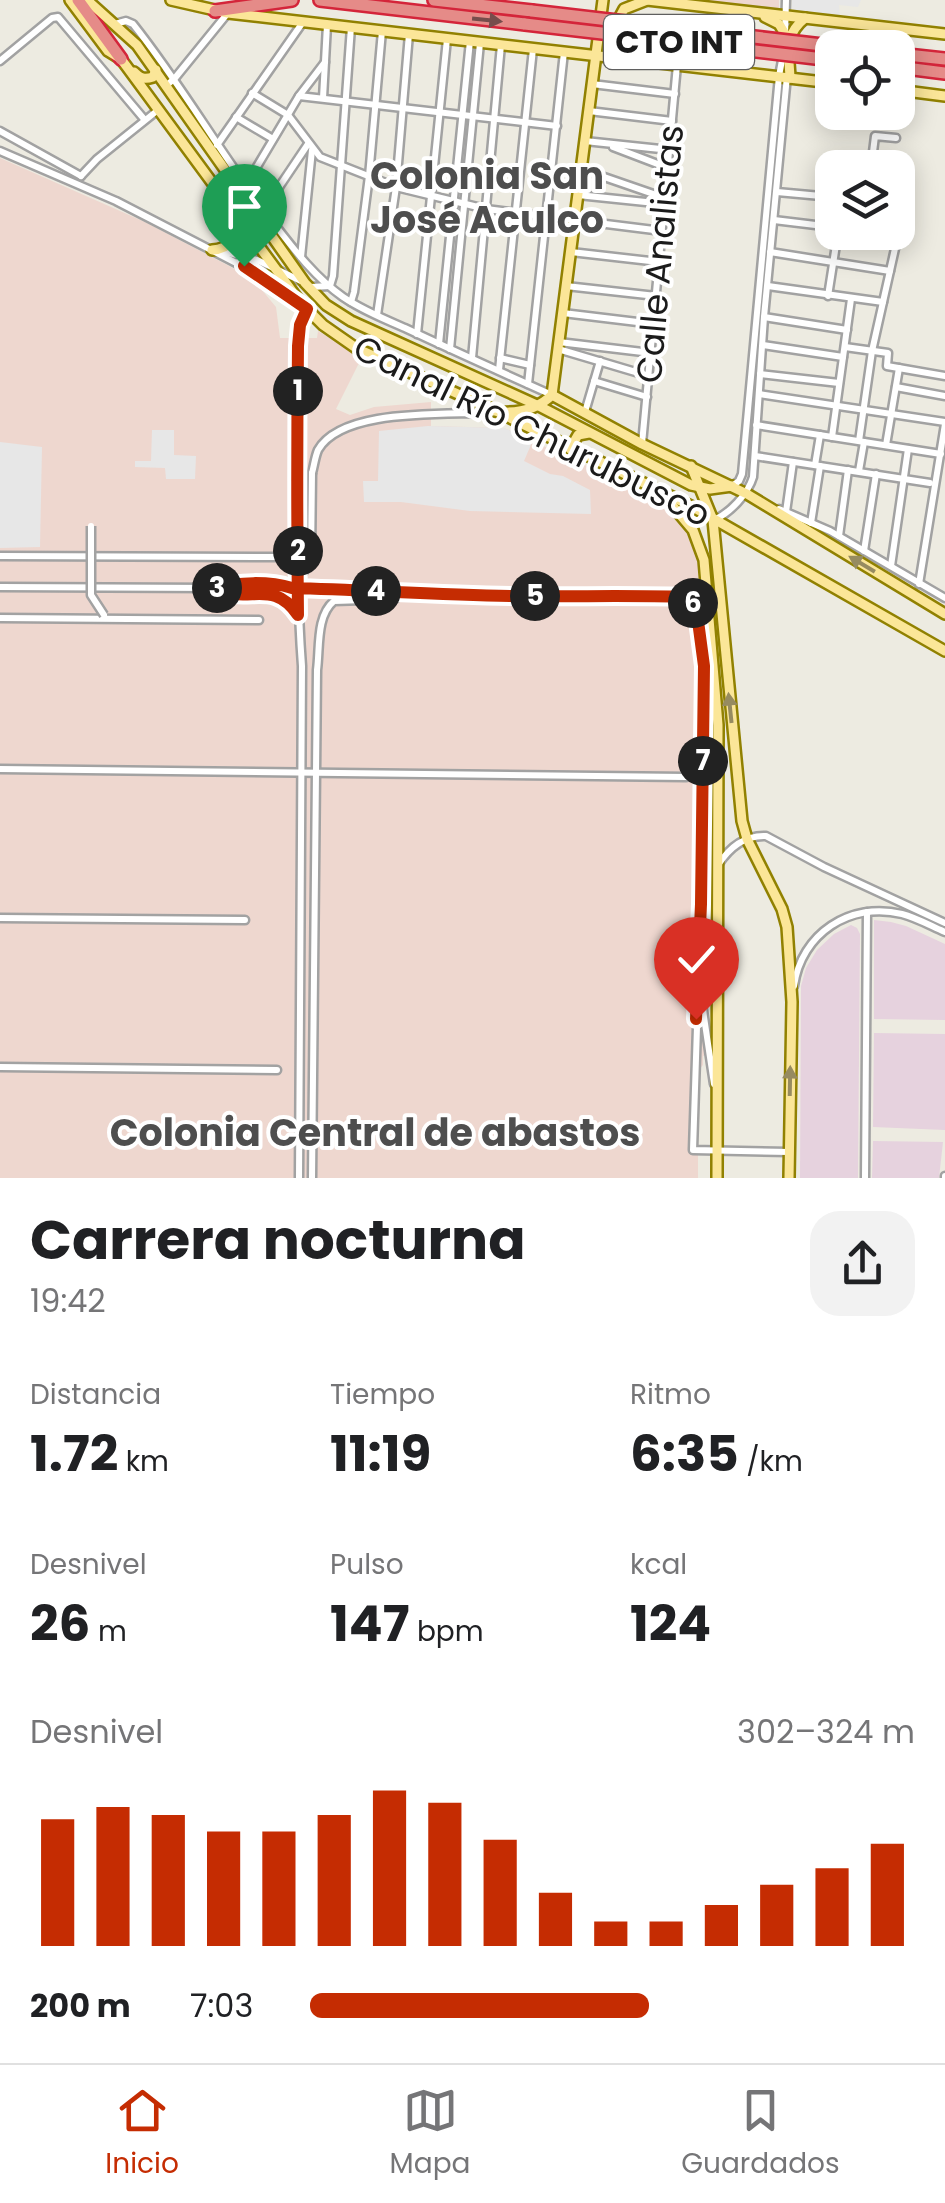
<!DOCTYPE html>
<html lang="es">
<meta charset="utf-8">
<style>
body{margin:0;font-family:Poppins,sans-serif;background:#f2f2f2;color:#202124;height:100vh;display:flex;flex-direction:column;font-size:38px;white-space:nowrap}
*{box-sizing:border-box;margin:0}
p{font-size:32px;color:#757577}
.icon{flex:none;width:55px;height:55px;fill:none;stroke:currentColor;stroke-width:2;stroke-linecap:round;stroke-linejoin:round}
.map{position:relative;height:1178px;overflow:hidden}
.side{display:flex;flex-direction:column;background:#fff;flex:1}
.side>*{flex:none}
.fabs{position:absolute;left:815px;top:30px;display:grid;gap:20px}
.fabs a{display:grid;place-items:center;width:100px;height:100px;border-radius:20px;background:#fff;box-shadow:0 5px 25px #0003;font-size:50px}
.pin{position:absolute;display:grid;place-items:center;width:85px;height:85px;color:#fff;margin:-102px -42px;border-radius:50% 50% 50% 0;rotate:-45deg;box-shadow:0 0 10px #0007}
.pin .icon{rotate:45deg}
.km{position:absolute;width:50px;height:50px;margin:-25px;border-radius:50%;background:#222;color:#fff;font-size:28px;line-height:50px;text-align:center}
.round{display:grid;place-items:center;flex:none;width:105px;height:105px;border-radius:30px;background:#f2f2f2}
.head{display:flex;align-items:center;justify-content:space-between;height:170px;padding:0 30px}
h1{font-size:55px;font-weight:700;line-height:75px}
.stats{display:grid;grid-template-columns:repeat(3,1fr);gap:15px;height:170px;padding:10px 30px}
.stats div{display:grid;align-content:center}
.stats b{font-size:50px;font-weight:700}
.stats small{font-size:28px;font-weight:400}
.stats p{font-size:28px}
.chart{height:280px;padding:20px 30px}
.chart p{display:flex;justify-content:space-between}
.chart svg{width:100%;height:180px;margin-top:10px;stroke:#c52c02;stroke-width:6}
ul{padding:0 30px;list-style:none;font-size:32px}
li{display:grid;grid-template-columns:160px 120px 1fr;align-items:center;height:75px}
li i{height:25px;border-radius:12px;background:#c52c02}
.tab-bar{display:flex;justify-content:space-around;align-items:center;height:140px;border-top:2px solid #e0e0e0;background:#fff;font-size:28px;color:#757577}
.tab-bar a{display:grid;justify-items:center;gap:5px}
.tab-bar .selected{color:#c52c02}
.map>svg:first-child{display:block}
.commercial{fill:#eed7cf}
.industrial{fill:#e6d2de}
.parking{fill:#e7e7e7}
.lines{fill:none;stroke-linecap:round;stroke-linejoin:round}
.minor-casing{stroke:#a2a2a2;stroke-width:11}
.major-casing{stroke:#918101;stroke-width:14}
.highway-casing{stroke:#d4253a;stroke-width:16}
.minor{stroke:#fff;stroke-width:6}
.major{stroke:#fbe698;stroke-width:9}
.highway{stroke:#e58b88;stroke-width:11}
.minor-bridge-casing{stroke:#a2a2a2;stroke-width:11;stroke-linecap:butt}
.highway-bridge-casing{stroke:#d4253a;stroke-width:16;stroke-linecap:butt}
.minor-bridge{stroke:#fff;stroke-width:6}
.highway-bridge{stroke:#e58b88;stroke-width:11}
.oneway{fill:#764d4c}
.oneway2{fill:#968b60}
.route-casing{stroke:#fff;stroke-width:20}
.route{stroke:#c52c02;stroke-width:12}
.labels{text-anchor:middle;stroke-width:8;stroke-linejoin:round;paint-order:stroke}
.shield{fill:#fff;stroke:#5f5f5f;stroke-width:2.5}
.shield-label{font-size:32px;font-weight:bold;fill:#1b1b1b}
.street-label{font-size:35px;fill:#1b1b1b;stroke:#fff}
.neighbourhood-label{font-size:38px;font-weight:bold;fill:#4e4e4e;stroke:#fff}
</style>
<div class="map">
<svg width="945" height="1178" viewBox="0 0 945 1178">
<rect width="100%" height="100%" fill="#edebe1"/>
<g class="commercial">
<path d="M694,0h85v7l-2,3z"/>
<path d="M0,158l145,64 107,56 24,29 4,31h37l1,-7 44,26 -26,52 14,6 24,-8 57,-5v24l73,2 155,71 24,25 14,30 13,155 -1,252 -9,20 11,73 -8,2v9l-5,6v107h-698z"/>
</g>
<g class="industrial">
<path d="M874,920l17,2 15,4 39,18v76l-71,-1z"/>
<path d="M851,925l6,3 3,6 -2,244h-58l1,-192 5,-18 11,-18 17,-16z"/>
<path d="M874,1033l71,1v96l-72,-3z"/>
<path d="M873,1141l70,1 -4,36h-67z"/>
</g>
<g class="parking">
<path d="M792,0h69l-3,7 -19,-2 1,12 -45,-6 -3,-3z"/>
<path d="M428,426l76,2 29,12 -9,21 26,13 13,2 27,14 1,24 -121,-3 -69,-9h-37l-1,-21h15l1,-50z"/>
<path d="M152,430h22v25l22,1 -1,23h-29l-1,-11 -30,-1v-6h16z"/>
<path d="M0,442l42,5 -2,100 -40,1z"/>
</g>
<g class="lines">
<g class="minor-casing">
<g id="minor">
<path d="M115,24l11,-3 7,3c51,64 91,136 142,201 20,26 41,53 68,72 19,13 41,22 62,31 49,23 98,45 147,67"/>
<path d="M785,34l1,-34"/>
<path d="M0,61l52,-43 6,-1 86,102"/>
<path d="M592,84l83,10"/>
<path d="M167,85l8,-7 52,-64"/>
<path d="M252,93l36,22 32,42 76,30 90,22 176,22"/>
<path d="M299,96l258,30"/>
<path d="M323,98l4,-73"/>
<path d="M589,111l83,10"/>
<path d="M236,117l37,22"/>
<path d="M0,131l81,45"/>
<path d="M585,141l85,9"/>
<path d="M217,145l86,-123"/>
<path d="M613,147l55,21"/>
<path d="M0,151l116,50 128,66 50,33"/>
<path d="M871,168l4,-32 21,2"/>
<path d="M581,169l84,29"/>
<path d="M81,176l16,-17 61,-49"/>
<path d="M246,185l53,-89 26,-34"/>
<path d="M777,192l55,5"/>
<path d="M578,195l87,9"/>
<path d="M263,211l45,-67"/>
<path d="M774,220l58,7"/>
<path d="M875,232l23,4"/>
<path d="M220,251l37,9 44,21"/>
<path d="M571,252l88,10"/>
<path d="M770,252l120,19"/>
<path d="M301,257l11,-107"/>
<path d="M566,286l90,10"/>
<path d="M768,286l115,16"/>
<path d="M311,287l19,-1 3,-10 18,-249"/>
<path d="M828,296l10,-64"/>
<path d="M351,302l3,-10 15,-116 13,-145"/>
<path d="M563,313l91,11"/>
<path d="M377,315l19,-128 13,-153"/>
<path d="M764,317l83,13"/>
<path d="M417,334l30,-295"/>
<path d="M559,342l92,11"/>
<path d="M439,344l31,-303"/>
<path d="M763,345l80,12"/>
<path d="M845,347l43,6 -1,13 58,10"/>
<path d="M450,349l30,-306"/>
<path d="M558,349l91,27"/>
<path d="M472,358l29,-313"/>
<path d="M500,358l30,7"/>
<path d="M499,370l34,-321"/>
<path d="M760,374l79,9"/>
<path d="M594,381l53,16"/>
<path d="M528,384l36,-332"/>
<path d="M896,387l49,9"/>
<path d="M759,394l186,28"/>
<path d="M585,412l15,-51"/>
<path d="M756,425l185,29"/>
<path d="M832,437l19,-138"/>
<path d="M859,441l13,-90 31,-138"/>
<path d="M642,444l35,-379"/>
<path d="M886,445l13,-77"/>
<path d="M755,456l175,27"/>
<path d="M815,465l5,-30"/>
<path d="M859,471l5,-29"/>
<path d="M312,473c2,-7 3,-16 6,-23 25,-44 135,-34 179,-38"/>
<path d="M732,486l7,-5 3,-7 37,-398 4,-21"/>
<path d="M779,509l51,22 115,67"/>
<path d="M786,512l7,-50"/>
<path d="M714,520c16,-7 34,-26 39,-43l11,-160 23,-241"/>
<path d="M811,523l9,-57"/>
<path d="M839,536l9,-66"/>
<path d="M864,551l12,-77"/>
<path d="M0,556l275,1 14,-3 6,-11"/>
<path d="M891,566l17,-117"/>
<path d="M919,584l26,-160"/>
<path d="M0,587l215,1 16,-3"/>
<path d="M216,589c33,17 55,-12 83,26"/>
<path d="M388,591l124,5 172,1 11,9 8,61 -2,237 -8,246 96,2"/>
<path d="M0,618l259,2"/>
<path d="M0,769l686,8"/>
<path d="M718,865c11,-17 27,-30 48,-29l58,31 121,56"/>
<path d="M0,918l245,2"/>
<path d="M794,986c7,-52 56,-85 108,-72 15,4 29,12 43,18"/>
<path d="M701,997l13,87"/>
<path d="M0,1067l277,3"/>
<path d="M299,1178l3,-512c-6,-78 -4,-155 -4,-234 0,-33 -7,-94 9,-123l-3,-2"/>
<path d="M312,1178l5,-508c3,-23 -1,-54 17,-69l61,-2 7,-8"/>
<path d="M865,1178l2,-266"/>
<path d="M945,1178v-2"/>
</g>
</g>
<g class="major-casing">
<g id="major">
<path d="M70,0l38,51 13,8 6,8 173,235 23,23 33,23 142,64 195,95 252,144"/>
<path d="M87,0l50,45 168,238 21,22 25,16 188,85 152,79 19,4 22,-3"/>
<path d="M171,0l57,13 604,70"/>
<path d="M647,0l298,34"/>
<path d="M765,17l14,7 6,10"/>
<path d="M639,59l-20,-17 -3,-18 8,-15 23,-9"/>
<path d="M134,72c6,6 10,8 19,5l3,-7"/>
<path d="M790,78c-1,-26 -7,-42 15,-60"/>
<path d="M898,90l47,6"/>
<path d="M212,250c18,-1 28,-13 25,-31"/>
<path d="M552,395l90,49 105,50 198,120"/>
<path d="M501,412c20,1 37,-3 51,-17l51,-395"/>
<path d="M570,449l8,-14 11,-2"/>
<path d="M691,466l22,54 29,301 5,18 35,70 5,18 5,75 -3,176"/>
<path d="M665,497l28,33 11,30 14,165 -1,453"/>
</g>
</g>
<g class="highway-casing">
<g id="highway">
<path d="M78,0l43,59"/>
<path d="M320,0l205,24"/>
<path d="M434,0l98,11"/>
<path d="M215,11l77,-11"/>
<path d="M898,54l47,5"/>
<path d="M898,67l47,6"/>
</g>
</g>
<use href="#minor" class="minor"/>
<use href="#major" class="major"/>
<use href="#highway" class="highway"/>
<g class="minor-bridge-casing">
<g id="minor-bridge">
<path d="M91,526v69l13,20"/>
<path d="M231,585c29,0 69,8 80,-27l1,-85"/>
<path d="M283,585l10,3 95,3"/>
</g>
</g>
<g class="highway-bridge-casing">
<g id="highway-bridge">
<path d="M532,11l299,35"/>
<path d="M525,24l307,36"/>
</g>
</g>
<use href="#minor-bridge" class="minor-bridge"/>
<use href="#highway-bridge" class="highway-bridge"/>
</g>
<defs><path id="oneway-solid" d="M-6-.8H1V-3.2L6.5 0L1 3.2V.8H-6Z" transform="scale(2.5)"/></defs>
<use class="oneway" href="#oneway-solid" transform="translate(487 20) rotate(6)"/>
<g class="oneway2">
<use href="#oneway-solid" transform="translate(862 564) rotate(-149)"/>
<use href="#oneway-solid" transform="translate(730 708) rotate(-96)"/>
<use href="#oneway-solid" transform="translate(790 1081) rotate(-89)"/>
</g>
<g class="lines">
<g class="route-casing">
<path id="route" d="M244,266l63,43 -7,16 -2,21c-1,90 -1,180 0,269 -26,-38 -50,-9 -83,-27 23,-6 54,-7 77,0 75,2 149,7 223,8 56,1 113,-1 169,1l12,9 8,60 -3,238 -5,115"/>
</g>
<use href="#route" class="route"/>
</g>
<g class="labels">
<rect class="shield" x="604" y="15" width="150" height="54" rx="8"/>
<g class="shield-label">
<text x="679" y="53">CTO INT</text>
</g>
<g class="street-label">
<text transform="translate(660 254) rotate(-85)" y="12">Calle Analistas</text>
<text transform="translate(532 431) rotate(26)" y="12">Canal Río Churubusco</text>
</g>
<g class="neighbourhood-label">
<text x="487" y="189">Colonia San<tspan x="487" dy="44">José Aculco</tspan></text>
<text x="375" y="1146">Colonia Central de abastos</text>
</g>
</g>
</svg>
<div class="fabs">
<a><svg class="icon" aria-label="locate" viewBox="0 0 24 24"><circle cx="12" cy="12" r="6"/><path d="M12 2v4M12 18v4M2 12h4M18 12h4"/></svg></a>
<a><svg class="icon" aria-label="layers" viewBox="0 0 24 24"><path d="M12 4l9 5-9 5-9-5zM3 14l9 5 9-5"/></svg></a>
</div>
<div class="pin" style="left:244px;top:266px;background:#1e9e55"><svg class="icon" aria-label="arrive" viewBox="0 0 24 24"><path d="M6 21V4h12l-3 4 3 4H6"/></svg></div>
<div class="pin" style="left:696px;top:1019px;background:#d93025"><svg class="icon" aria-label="check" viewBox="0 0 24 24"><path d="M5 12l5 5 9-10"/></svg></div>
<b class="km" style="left:298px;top:391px">1</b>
<b class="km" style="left:298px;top:551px">2</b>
<b class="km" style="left:217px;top:588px">3</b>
<b class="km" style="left:376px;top:591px">4</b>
<b class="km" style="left:535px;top:596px">5</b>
<b class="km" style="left:693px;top:603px">6</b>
<b class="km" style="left:703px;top:761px">7</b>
</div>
<section class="side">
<div class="head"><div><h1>Carrera nocturna</h1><p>19:42</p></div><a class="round"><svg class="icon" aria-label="share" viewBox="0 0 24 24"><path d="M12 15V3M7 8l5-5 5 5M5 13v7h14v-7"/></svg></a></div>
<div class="stats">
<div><p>Distancia</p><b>1.72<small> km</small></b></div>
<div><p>Tiempo</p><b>11:19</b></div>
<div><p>Ritmo</p><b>6:35<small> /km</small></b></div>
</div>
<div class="stats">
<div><p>Desnivel</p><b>26<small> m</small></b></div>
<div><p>Pulso</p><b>147<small> bpm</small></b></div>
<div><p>kcal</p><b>124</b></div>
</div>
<div class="chart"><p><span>Desnivel</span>302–324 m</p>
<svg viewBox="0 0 160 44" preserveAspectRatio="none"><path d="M5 44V13M15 44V10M25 44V12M35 44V16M45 44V16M55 44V12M65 44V6M75 44V9M85 44V18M95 44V31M105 44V38M115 44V38M125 44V34M135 44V29M145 44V25M155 44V19"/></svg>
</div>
<ul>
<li><b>200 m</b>7:03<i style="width:56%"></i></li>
</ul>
</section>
<nav class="tab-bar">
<a class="selected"><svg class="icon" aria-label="home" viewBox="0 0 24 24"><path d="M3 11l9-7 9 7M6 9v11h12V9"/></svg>Inicio</a>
<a><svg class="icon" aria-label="map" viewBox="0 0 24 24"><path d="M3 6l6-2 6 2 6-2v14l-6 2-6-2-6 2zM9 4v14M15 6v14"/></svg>Mapa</a>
<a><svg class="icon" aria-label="saved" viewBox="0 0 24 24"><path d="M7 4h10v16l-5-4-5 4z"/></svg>Guardados</a>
</nav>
